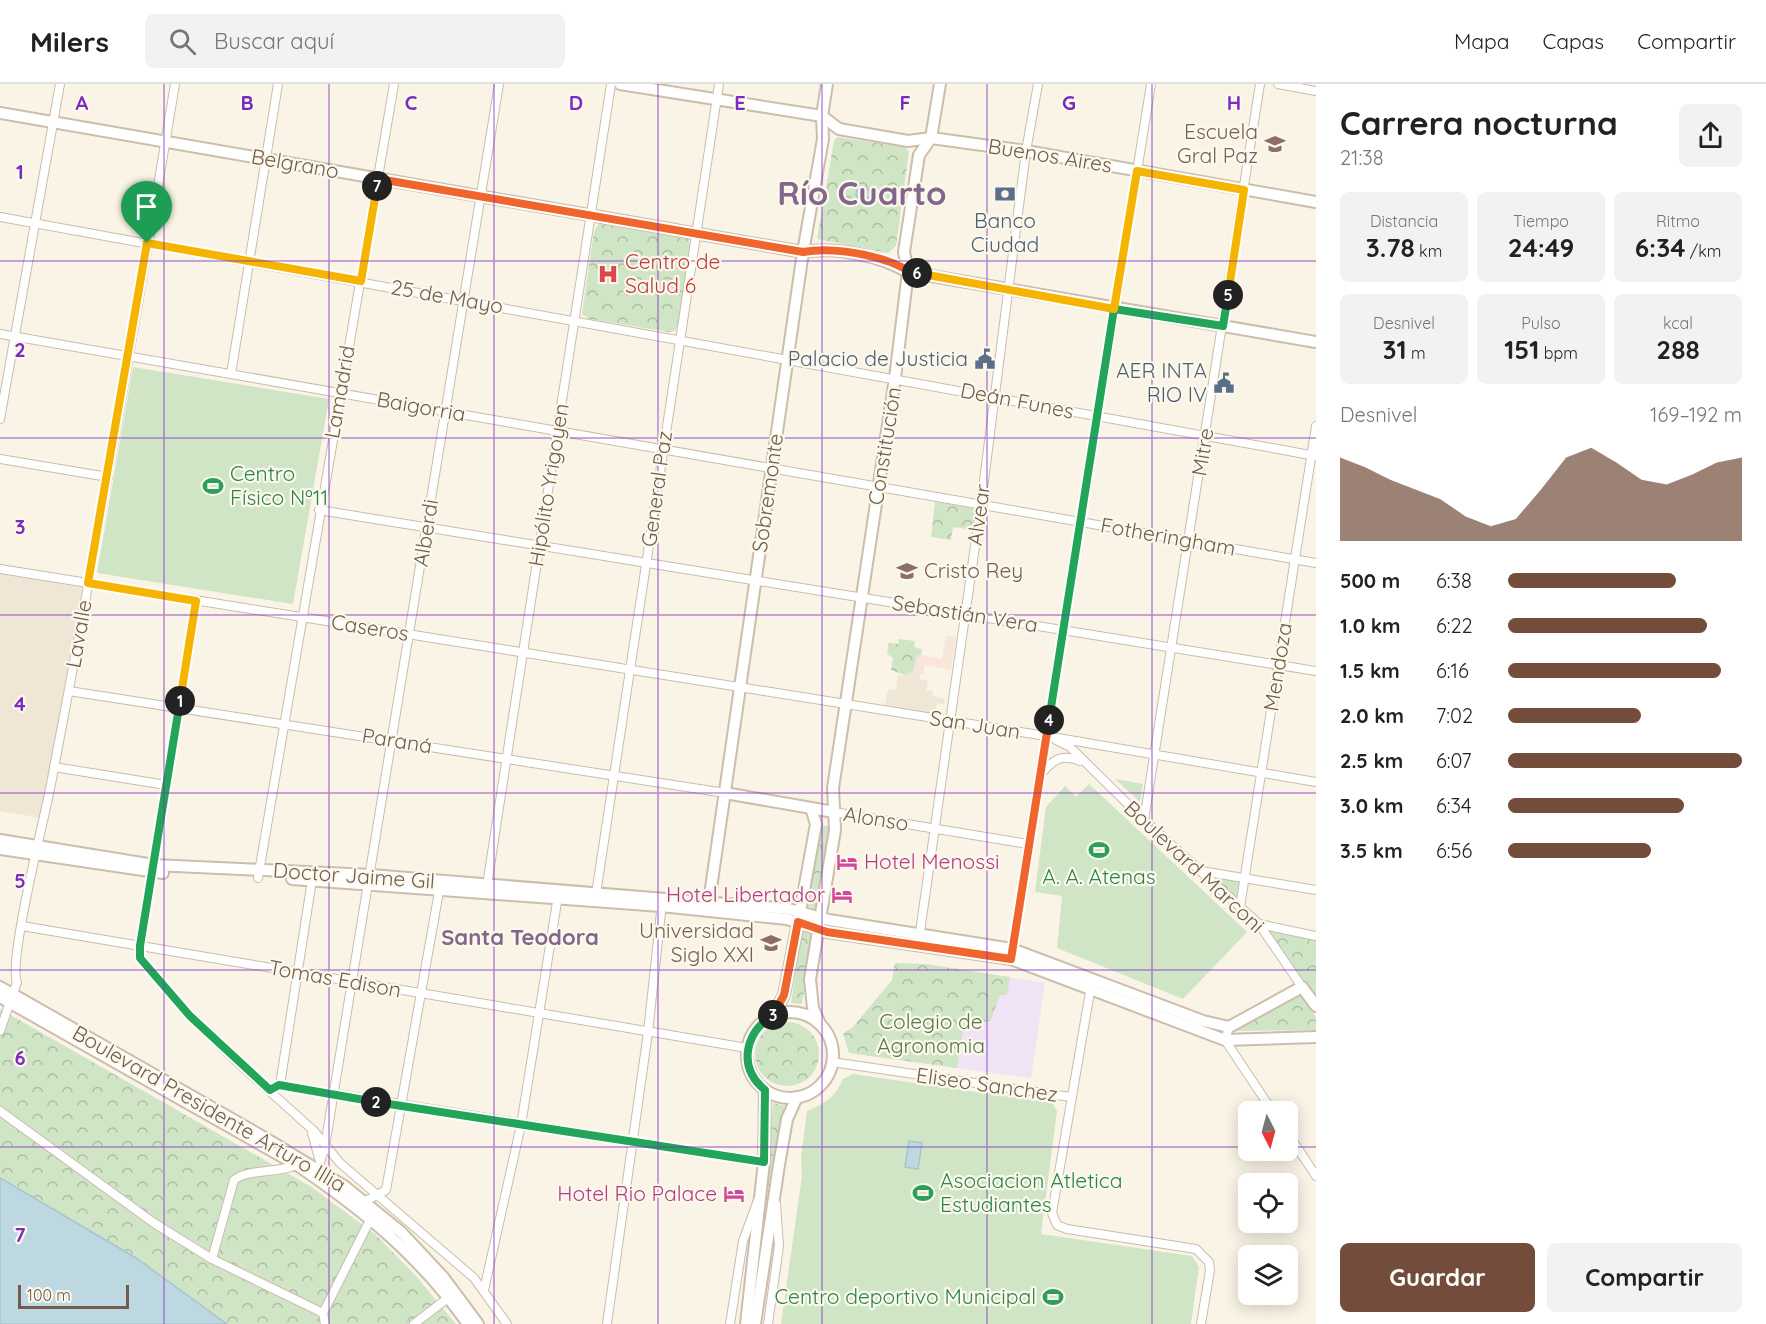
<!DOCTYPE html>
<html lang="es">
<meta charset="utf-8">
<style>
body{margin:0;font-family:Quicksand,sans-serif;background:#f2f2f2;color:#222;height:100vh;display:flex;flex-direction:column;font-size:22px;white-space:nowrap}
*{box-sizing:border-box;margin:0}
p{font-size:20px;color:#767676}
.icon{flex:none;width:33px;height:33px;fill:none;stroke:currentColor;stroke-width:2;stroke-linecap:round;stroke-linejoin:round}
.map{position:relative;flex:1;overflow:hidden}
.side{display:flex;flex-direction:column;background:#fff;width:450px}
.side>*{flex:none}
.needle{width:39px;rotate:174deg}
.buttons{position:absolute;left:1238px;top:1017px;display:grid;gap:12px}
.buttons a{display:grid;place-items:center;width:60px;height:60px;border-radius:9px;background:#fff;box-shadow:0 3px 15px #0003;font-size:30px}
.scale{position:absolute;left:18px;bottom:15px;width:111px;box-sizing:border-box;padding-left:6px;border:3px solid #705d4e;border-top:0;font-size:16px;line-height:21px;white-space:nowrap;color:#705d4e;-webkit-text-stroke:4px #fdf8ec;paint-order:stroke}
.pin{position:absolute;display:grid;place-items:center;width:51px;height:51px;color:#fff;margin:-62px -26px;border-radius:50% 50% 50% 0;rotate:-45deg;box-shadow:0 0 6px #0007}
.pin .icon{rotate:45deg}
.km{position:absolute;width:30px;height:30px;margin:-15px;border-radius:50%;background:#222;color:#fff;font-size:16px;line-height:30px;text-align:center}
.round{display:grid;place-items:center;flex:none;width:63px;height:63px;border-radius:9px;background:#f2f2f2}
.overview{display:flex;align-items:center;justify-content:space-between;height:102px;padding:0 24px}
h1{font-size:33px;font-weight:800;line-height:45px}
.figures{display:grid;grid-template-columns:repeat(3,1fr);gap:9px;height:102px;padding:6px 24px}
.figures div{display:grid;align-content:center;border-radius:9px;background:#f2f2f2;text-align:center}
.figures b{font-size:26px;font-weight:800}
.figures small{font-size:16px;font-weight:400}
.figures p{font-size:16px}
.chart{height:168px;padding:12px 24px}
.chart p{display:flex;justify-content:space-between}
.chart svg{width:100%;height:108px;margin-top:6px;fill:#734c3b;opacity:.7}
.button{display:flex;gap:12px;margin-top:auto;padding:12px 24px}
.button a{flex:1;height:69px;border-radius:9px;background:#734c3b;color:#fff;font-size:24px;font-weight:800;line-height:69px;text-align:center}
.button a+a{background:#f2f2f2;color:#222}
ul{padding:0 24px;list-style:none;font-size:20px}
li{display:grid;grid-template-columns:96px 72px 1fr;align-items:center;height:45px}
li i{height:15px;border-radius:8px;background:#734c3b}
header{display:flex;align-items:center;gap:36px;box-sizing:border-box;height:84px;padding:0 30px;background:#fff;border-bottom:2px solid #e0e0e0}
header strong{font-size:28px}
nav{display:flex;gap:33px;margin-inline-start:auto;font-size:21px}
.search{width:420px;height:54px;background:#f2f2f2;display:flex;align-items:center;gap:15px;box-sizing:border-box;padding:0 21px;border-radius:9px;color:#767676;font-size:22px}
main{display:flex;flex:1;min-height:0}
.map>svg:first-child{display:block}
.residential{fill:#f0e6d5}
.commercial{fill:#f9e6db}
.education{fill:#f1e3f6}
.park{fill:url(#park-crowns)}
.garden{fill:#d0e5c6}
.water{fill:#bdd8e1;stroke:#a4c6d1;stroke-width:1.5}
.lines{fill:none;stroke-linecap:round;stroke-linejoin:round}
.street-casing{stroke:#cabcad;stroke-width:10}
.secondary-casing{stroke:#ccbdac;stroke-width:14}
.street{stroke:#fff;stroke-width:8}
.secondary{stroke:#fff;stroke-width:10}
.split-1-casing{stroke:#fff;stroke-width:12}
.split-2-casing{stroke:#fff;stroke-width:12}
.split-3-casing{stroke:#fff;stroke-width:12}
.split-4-casing{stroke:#fff;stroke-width:12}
.split-5-casing{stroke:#fff;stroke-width:12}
.split-6-casing{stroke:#fff;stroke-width:12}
.split-7-casing{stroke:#fff;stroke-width:12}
.split-8-casing{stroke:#fff;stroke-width:12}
.split-1{stroke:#f5b400;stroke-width:8}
.split-2{stroke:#22a559;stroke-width:8}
.split-3{stroke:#22a559;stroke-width:8}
.split-4{stroke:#f0652b;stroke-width:8}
.split-5{stroke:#22a559;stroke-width:8}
.split-6{stroke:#f5b400;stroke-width:8}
.split-7{stroke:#f0652b;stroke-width:8}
.split-8{stroke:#f5b400;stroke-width:8}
.grid{fill:none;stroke:#7b2cbf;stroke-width:1.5;stroke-opacity:0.55}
.labels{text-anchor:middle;stroke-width:4.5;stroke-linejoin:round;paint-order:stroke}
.education-label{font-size:21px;fill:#785e54;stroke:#fdf8ec;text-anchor:end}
.street-label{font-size:21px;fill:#705d4e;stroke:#fdf8ec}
.service-label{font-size:21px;fill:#4e5e75;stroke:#fdf8ec;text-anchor:end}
.health-label{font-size:21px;fill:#be3a42;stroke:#fdf8ec;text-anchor:start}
.leisure-label{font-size:21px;fill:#27864d;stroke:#fdf8ec;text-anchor:start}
.hotel-label{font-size:21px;fill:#b23c85;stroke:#fdf8ec;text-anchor:end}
.park-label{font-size:21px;fill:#547a4a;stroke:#fdf8ec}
.neighbourhood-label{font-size:22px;font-weight:bold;fill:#82668c;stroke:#fdf8ec}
.town-label{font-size:33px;font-weight:bold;fill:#82668c;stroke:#fdf8ec}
.grid-label{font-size:20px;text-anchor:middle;font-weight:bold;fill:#7b2cbf;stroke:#fdf8ec;stroke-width:4.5;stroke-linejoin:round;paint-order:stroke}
</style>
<header>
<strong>Milers</strong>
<div class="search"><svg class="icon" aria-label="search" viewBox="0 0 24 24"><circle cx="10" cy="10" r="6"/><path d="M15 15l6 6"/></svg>Buscar aquí</div>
<nav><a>Mapa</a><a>Capas</a><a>Compartir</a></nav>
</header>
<main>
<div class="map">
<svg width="1316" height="1240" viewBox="0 0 1316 1240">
<defs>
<pattern id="park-crowns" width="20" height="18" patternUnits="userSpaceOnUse" patternTransform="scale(1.5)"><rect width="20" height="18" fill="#d0e5c6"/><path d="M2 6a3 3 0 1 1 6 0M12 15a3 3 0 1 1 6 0" fill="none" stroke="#adbda3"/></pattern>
</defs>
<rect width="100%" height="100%" fill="#faf4e6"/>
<g class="residential">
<path d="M0,490l82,13 -41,231 -41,-7z"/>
<path d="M908,588l12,2v5l8,2 -2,9 7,1 -1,5 13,3 -1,5 -7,-1 -2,10 -50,-8 3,-16 8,1 2,-15 9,1z"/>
</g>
<path class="commercial" d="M946,551l10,2 -5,33 -26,-5 -2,10 -10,-2 4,-19 25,5z"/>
<path class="education" d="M925,880l120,19 -14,95 -168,-23 27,-24z"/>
<g class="park">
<path d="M837,53l67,10 5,4 -13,95 -8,7 -71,-14 17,-98z"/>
<path d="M599,139l90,15 1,10 -11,76 -4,7 -6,1 -80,-13 -7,-5 12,-82z"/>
<path d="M935,418l42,6 -3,22 -21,-3 -2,13 -20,-3z"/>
<path d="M899,555l16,2 -1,6 8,2 -1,6h-4l-4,18 -5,-1 -1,4 -16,-6 2,-12 -6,-4 2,-11 9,1z"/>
<path d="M1115,695l28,5 -3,18z"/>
<path d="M820,741l12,2 -14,83 -10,-4z"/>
<path d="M1208,790l34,7 -3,21z"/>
<path d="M1268,846l48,11v59z"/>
<path d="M802,847l11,4 -11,69 -11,-1z"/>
<path d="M895,879l30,1 85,13 -3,18h-7l-10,27 -25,-3 -8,49 -108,-15 -6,-20 9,-5 40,-48z"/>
<path d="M1300,911l16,22v13l-80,1z"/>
<path d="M0,925l310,177 65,48 41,42 40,48h-229l-91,-66 -136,-80z"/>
<circle cx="787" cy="970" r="32"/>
<path d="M773,1019l12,3 -21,102z"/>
</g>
<g class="garden">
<path d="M133,283l196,32 -36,205 -196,-31z"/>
<path d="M1089,700l158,148 -64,67 -126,-51 5,-52 -27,-4 11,-85 19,-21 11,11z"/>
<path d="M853,990l199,29 5,8 -16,123 151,22 7,11 -8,57h-410l21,-148 -1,-19 6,-46c18,-7 28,-14 36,-32z"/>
</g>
<g class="water">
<circle cx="863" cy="110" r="7"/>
<path d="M909,1057l13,2 -4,26 -13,-2z"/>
<path d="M0,1094l136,80 91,66h-227z"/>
</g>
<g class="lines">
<g class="street-casing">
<g id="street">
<path d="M1278,0l38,7"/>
<path d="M0,133l1316,239"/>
<path d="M0,250l1316,229"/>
<path d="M231,290l47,-290"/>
<path d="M0,335l60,-335"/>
<path d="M0,375l108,18"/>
<path d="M319,426l997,161"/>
<path d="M0,485l1046,167 270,46"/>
<path d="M196,517l-56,345v12l50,57 46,46 78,70 26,32 134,115 33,46"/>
<path d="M69,607l656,102"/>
<path d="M1056,656l14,7 74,73 115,104 43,63"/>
<path d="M54,683l112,18"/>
<path d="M1040,691c13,-15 21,-22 40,-14"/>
<path d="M834,728l194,32"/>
<path d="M1144,736l116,-736"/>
<path d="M1201,787l115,19"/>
<path d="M258,794l136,-794"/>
<path d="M487,801l124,-801"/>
<path d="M596,810l123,-810"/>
<path d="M1240,823l76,-481"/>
<path d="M1259,840l57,12"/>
<path d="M22,842l725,122"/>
<path d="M918,862l63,-442 45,-353 12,-67"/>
<path d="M1012,868l139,-868"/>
<path d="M1091,902l-39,227 5,12 10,4 129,20 13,13 1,8 -9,54"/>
<path d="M1229,943l-4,13 48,72"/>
<path d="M0,947l17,-49c-9,-20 27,-162 33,-193 45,-234 86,-470 125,-705"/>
<path d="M832,978l239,35"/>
<path d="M280,1001l484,77"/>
<path d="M276,1003l4,-2 32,-205"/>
<path d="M0,1027l154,112 58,36 111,54"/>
<path d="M1287,1048l29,44"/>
<path d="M312,1049l8,29"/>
<path d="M318,1085l7,-23 174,-1062"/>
<path d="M360,1120l26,-14 54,-304"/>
<path d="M212,1175l22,-79c15,-12 47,-6 67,-17"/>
<path d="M484,1206l37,-165 37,-229"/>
<path d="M325,1240l-2,-11 48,-95"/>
<path d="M414,1240l34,-26"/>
<path d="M607,1240l41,-292 14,-129"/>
<path d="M730,1240l13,-83 15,-41"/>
<path d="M768,1240l11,-78 -3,-42"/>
</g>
</g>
<g class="secondary-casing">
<g id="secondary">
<path d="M620,0l202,32 17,13 69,12 23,-3 95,13 290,51"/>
<path d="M0,29l803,139c33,-6 77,4 105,20l408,70"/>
<path d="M725,709l109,19"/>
<path d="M0,756l154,25 217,10 418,34 40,11 183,29 191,72 26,6 73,-40 14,19"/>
<path d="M0,765l163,24"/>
<path d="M292,795l369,27 126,13 40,13 184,27 214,81 91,-3"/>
<path d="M709,818l94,-650 20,-113 -1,-23 5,-32"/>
<path d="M0,903l265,151 79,48 57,46 42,45 35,47"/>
<path d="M0,913l297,168c68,46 123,91 171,159"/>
<circle cx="790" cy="971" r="43"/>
<path d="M773,931l11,-20 16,-83 16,-88 -5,-16"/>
<path d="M820,940l-7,-16 -3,-29 25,-149 -2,-42 62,-410 13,-106 -4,-20 15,-97 12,-17 9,-54"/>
<path d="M746,1240l18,-162 1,-72"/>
<path d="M755,1240l24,-159 8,-46 10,-22"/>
</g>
</g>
<use href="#street" class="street"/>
<use href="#secondary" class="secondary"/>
</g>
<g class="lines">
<g class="split-1-casing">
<path id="split-1" d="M147,159l-59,340 108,18 -16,100"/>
</g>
<g class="split-2-casing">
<path id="split-2" d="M180,617l-40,245v12l50,58 80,74 9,-5 97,17"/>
</g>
<g class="split-3-casing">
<path id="split-3" d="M376,1018l388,60 1,-72c-28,-23 -20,-57 8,-75"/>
</g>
<g class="split-4-casing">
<path id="split-4" d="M773,931l11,-20 14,-73 29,10 184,27 38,-239"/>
</g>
<g class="split-5-casing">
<path id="split-5" d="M1049,636l65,-411 109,17 5,-31"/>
</g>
<g class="split-6-casing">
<path id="split-6" d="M917,189l197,36 23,-138 107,19 -16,105"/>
</g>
<g class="split-7-casing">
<path id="split-7" d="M377,102l2,-7 424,73c26,-5 60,1 84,9 11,3 19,10 30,12"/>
</g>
<g class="split-8-casing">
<path id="split-8" d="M147,159l214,38 16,-95"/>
</g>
<use href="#split-1" class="split-1"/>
<use href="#split-2" class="split-2"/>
<use href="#split-3" class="split-3"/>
<use href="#split-4" class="split-4"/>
<use href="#split-5" class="split-5"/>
<use href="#split-6" class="split-6"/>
<use href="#split-7" class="split-7"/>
<use href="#split-8" class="split-8"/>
</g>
<path class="grid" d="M164,0v1240M329,0v1240M494,0v1240M658,0v1240M822,0v1240M987,0v1240M1152,0v1240M0,177h1316M0,354h1316M0,531h1316M0,709h1316M0,886h1316M0,1063h1248M1287,1063h29"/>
<defs>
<g id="school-bare" transform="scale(1.62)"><path d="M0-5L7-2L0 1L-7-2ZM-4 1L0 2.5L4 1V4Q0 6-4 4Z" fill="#8d6e63" stroke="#fdf8ec" stroke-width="2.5" paint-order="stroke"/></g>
<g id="bank-bare" transform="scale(1.62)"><path d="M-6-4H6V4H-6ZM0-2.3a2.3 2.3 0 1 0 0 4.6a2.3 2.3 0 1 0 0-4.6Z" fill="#5c6f8a" stroke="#fdf8ec" stroke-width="2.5" paint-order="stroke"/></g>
<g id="hospital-bare" transform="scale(1.62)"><path d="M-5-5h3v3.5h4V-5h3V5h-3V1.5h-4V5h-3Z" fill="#e0444e" stroke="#fdf8ec" stroke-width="2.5" paint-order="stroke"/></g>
<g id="civic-bare" transform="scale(1.62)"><path d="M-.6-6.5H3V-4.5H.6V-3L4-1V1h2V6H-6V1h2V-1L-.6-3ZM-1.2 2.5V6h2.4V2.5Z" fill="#5c6f8a" stroke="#fdf8ec" stroke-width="2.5" paint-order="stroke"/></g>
<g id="stadium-bare" transform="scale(1.62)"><path d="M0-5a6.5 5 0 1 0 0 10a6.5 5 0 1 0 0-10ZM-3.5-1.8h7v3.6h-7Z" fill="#2e9e5b" stroke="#fdf8ec" stroke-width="2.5" paint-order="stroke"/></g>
<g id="hotel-bare" transform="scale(1.62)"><path d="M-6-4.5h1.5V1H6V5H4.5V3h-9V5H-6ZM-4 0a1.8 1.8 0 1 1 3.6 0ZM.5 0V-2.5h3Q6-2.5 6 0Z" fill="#d1479c" stroke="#fdf8ec" stroke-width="2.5" paint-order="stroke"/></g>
<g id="university-bare" transform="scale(1.62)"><path d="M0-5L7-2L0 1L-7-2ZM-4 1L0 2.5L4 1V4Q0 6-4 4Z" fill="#8d6e63" stroke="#fdf8ec" stroke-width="2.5" paint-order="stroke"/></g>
</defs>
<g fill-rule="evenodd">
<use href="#school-bare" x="1275" y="60"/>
<use href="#bank-bare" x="1005" y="110"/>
<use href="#hospital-bare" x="608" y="190"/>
<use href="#civic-bare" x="985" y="275"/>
<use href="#civic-bare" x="1224" y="299"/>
<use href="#stadium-bare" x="213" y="402"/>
<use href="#school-bare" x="907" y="487"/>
<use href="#stadium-bare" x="1099" y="766"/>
<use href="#hotel-bare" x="847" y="778"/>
<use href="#hotel-bare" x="842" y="811"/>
<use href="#university-bare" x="771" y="859"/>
<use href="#stadium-bare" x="923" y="1109"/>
<use href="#hotel-bare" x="734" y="1110"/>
<use href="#stadium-bare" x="1053" y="1213"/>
</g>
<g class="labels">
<g class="education-label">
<text x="1258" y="55">Escuela<tspan x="1258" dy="24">Gral Paz</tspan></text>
<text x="924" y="494" text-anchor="start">Cristo Rey</text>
<text x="754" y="854">Universidad<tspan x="754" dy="24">Siglo XXI</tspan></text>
</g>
<g class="street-label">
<text transform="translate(1050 72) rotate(9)" y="7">Buenos Aires</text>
<text transform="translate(295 80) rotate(10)" y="7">Belgrano</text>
<text transform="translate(447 213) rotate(10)" y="7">25 de Mayo</text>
<text transform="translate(340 308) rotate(-80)" y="7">Lamadrid</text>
<text transform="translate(1017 317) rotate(11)" y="7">Deán Funes</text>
<text transform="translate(421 323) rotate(10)" y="7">Baigorria</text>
<text transform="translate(885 362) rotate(-81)" y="7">Constitución</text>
<text transform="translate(1203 368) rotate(-81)" y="7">Mitre</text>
<text transform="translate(549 401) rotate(-81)" y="7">Hipólito Yrigoyen</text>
<text transform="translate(657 405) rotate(-82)" y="7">General Paz</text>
<text transform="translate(768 409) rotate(-82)" y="7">Sobremonte</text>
<text transform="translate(979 431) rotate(-82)" y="7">Alvear</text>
<text transform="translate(426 449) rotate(-81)" y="7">Alberdi</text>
<text transform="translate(1168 453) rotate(10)" y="7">Fotheringham</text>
<text transform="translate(965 530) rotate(9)" y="7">Sebastián Vera</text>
<text transform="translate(370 544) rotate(9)" y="7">Caseros</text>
<text transform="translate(79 550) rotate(-80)" y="7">Lavalle</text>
<text transform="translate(1278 583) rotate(-81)" y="7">Mendoza</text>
<text transform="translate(975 641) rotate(9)" y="7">San Juan</text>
<text transform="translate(397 657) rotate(9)" y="7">Paraná</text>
<text transform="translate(876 735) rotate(9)" y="7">Alonso</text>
<text transform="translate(1194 783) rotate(43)" y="7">Boulevard Marconi</text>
<text transform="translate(354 792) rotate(4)" y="7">Doctor Jaime Gil</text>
<text transform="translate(335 895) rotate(10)" y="7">Tomas Edison</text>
<text transform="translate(987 1001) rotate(8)" y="7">Eliseo Sanchez</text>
<text transform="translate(209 1025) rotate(30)" y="7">Boulevard Presidente Arturo Illia</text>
</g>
<g class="service-label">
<text x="1005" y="144" text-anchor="middle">Banco<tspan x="1005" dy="24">Ciudad</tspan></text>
<text x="968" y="282">Palacio de Justicia</text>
<text x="1207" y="294">AER INTA<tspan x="1207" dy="24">RIO IV</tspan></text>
</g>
<g class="health-label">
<text x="625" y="185">Centro de<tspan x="625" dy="24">Salud 6</tspan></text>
</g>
<g class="leisure-label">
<text x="230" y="397">Centro<tspan x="230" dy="24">Físico Nº11</tspan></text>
<text x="1099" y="800" text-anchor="middle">A. A. Atenas</text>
<text x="940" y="1104">Asociacion Atletica<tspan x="940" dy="24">Estudiantes</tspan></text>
<text x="1036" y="1220" text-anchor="end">Centro deportivo Municipal</text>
</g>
<g class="hotel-label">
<text x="864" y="785" text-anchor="start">Hotel Menossi</text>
<text x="825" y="818">Hotel Libertador</text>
<text x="717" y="1117">Hotel Rio Palace</text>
</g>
<g class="park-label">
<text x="931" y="945">Colegio de<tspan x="931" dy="24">Agronomia</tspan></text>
</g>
<g class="neighbourhood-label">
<text x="520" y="861">Santa Teodora</text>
</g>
<g class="town-label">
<text x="862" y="121">Río Cuarto</text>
</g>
</g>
<g class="grid-label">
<text x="82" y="26">A</text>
<text x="247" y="26">B</text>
<text x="411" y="26">C</text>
<text x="576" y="26">D</text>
<text x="740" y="26">E</text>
<text x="905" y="26">F</text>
<text x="1069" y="26">G</text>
<text x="1234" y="26">H</text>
<text x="20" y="95">1</text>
<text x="20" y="273">2</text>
<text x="20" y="450">3</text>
<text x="20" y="627">4</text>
<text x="20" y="804">5</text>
<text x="20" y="981">6</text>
<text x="20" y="1158">7</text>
</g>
</svg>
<div class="buttons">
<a><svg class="needle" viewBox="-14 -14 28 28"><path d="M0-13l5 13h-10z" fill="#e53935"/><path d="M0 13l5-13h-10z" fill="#767676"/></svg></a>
<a><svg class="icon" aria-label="locate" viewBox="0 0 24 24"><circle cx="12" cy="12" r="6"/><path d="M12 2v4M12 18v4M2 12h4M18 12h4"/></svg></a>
<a><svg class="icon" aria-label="layers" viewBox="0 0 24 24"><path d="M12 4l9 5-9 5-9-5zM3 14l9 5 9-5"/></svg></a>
</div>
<div class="scale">100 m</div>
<div class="pin" style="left:147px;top:159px;background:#1e9e55"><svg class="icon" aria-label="arrive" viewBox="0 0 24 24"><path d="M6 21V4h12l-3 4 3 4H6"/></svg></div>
<b class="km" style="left:180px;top:617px">1</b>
<b class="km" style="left:376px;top:1018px">2</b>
<b class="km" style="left:773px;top:931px">3</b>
<b class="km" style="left:1049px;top:636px">4</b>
<b class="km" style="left:1228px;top:211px">5</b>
<b class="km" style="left:917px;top:189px">6</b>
<b class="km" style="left:377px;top:102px">7</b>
</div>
<section class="side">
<div class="overview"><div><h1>Carrera nocturna</h1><p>21:38</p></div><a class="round"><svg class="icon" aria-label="share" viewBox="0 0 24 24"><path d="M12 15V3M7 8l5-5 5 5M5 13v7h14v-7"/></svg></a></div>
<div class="figures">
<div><p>Distancia</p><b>3.78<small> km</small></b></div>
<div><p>Tiempo</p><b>24:49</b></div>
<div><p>Ritmo</p><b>6:34<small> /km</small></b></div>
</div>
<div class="figures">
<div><p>Desnivel</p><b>31<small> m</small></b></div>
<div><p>Pulso</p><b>151<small> bpm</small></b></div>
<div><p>kcal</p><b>288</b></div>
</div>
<div class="chart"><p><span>Desnivel</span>169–192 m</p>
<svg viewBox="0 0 160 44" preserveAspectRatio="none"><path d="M0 44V10L10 14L20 19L30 23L40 27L50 34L60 38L70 35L80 23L90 10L100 6L110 12L120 19L130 21L140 17L150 12L160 10V44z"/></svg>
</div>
<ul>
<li><b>500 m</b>6:38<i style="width:72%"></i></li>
<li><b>1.0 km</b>6:22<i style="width:85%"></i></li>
<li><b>1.5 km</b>6:16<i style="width:91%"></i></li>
<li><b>2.0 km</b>7:02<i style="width:57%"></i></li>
<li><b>2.5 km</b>6:07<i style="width:100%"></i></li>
<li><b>3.0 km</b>6:34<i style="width:75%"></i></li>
<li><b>3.5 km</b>6:56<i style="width:61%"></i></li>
</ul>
<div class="button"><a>Guardar</a><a>Compartir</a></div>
</section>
</main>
